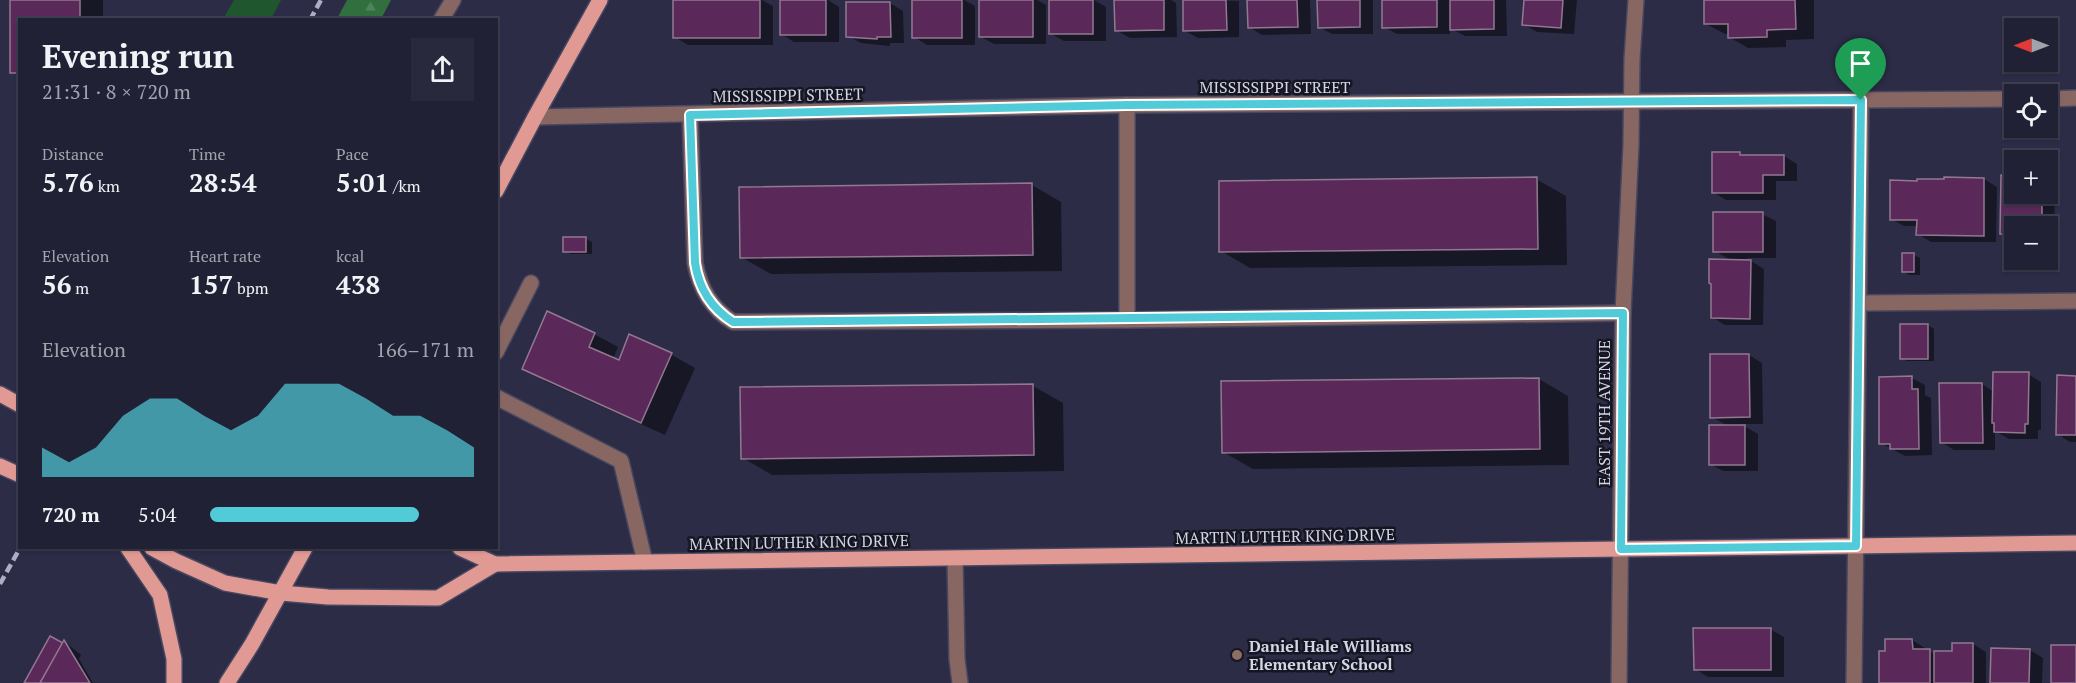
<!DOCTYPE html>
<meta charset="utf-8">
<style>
body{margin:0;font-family:"PT Serif",serif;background:#29293d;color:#f1f3f6;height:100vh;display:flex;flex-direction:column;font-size:22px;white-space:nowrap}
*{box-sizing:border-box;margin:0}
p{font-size:20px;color:#a2a3ad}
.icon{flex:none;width:33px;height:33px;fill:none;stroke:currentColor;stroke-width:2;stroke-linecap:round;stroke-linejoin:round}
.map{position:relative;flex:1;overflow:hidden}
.side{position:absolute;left:18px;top:18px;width:480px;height:531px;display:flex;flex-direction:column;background:#212135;border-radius:0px;box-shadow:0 2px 4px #0004,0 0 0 2px #3e3e50}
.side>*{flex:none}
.needle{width:39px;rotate:270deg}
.buttons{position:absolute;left:2004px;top:18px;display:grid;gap:12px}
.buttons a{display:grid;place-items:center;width:54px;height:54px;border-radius:0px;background:#212135;box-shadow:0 2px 4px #0004,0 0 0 2px #3e3e50;font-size:30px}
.pin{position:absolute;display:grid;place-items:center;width:51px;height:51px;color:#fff;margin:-62px -26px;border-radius:50% 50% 50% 0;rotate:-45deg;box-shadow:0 0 6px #0007}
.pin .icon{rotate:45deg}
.round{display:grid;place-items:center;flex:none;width:63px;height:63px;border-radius:0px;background:#29293d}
.headline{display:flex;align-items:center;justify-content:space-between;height:102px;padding:0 24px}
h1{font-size:33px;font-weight:800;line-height:45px}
.metrics{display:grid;grid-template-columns:repeat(3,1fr);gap:9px;height:102px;padding:6px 24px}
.metrics div{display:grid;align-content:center}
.metrics b{font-size:26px;font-weight:800}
.metrics small{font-size:16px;font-weight:400}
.metrics p{font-size:16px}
.chart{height:168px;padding:12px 24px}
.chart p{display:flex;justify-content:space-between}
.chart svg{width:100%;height:108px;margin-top:6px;fill:#52cbd9;opacity:.7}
ul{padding:0 24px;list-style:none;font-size:20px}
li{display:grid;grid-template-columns:96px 72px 1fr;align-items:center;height:45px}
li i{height:15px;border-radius:8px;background:#52cbd9}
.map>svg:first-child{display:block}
.green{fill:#20562d}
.forest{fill:url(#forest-firs)}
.shadow{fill:#0007}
.building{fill:#5a295a;stroke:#927891;stroke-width:1.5}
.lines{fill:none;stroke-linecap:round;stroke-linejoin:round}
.minor-casing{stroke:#474760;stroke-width:18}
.major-casing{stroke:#474760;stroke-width:18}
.minor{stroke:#886662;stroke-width:15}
.major{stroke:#e09a93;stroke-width:15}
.rail{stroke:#adaec2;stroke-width:4.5;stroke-dasharray:9 4.5;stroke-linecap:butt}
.route-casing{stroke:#fff;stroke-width:12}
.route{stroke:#52cbd9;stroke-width:8}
.education-dot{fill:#8d6e63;stroke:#161622;stroke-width:2}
.labels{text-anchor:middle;stroke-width:5;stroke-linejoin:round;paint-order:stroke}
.street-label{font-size:16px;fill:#d3d4e6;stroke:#161622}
.poi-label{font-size:16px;font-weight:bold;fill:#d3d4e6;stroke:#161622;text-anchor:start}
</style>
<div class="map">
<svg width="2076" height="683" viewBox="0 0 2076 683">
<defs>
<pattern id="forest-firs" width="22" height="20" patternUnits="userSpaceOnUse" patternTransform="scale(1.5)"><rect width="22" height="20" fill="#316f3f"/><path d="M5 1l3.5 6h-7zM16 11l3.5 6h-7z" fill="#4e835b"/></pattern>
</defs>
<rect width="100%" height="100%" fill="#2c2c47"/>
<path class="green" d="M234,0h47l-10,19h-48z"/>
<path class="forest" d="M347,0h44l-10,19h-44z"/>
<g class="shadow">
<path d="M12,0h91v20h-83v57l-8,-5z"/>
<path d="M675,0h87l11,6v39h-85l-13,-8z"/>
<path d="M781,0h47l11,7v35h-45l-13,-8z"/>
<path d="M914,0h50l11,6v39h-48l-13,-8z"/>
<path d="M981,0h56l9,5v39h-52l-13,-7z"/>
<path d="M1050,0h44l12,7v34h-42l-13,-7z"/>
<path d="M1116,0h55l5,3 1,34 -47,1 -14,-8z"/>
<path d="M1184,0l55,1v36l-41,1 -13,-7z"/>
<path d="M1249,0h61l1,34 -49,1 -13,-8z"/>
<path d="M1319,0h54v34h-41l-13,-7z"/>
<path d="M1384,0h122l1,36h-42l-15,-8v6h-53l-13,-7z"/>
<path d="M1525,0h52l-3,34 -37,-2 -14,-8z"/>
<path d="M1705,0h109v39l-28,1v7l-38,1 -19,-11v-3h-4l-19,-10z"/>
<path d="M890,3l13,8 1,32h-14v3l-29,-3 -13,-7z"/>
<path d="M1740,153l4,3h40l13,8v17h-21v19h-50l-13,-8z"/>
<path d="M2002,177h12v17h34v-13l7,4 -1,57 -6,-1v-15h-34v15l-12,-7z"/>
<path d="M1536,179l30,17 1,69 -317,3 -29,-17z"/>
<path d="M1984,179l13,8 -1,55h-65l-13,-8v-8h-14l-13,-7z"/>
<path d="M1032,185l29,17 1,69 -291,3 -30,-17z"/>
<path d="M1762,214l14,7v37h-30l18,11 -1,56h-38l-13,-8 20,-56 -17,-10z"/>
<path d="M585,238l7,4v12h-21l-7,-3z"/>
<path d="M1914,255l6,3v17h-11l-6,-4z"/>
<path d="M1928,325l6,4v32h-27l-6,-3z"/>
<path d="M594,334l24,13 -5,12 6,3 11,-26 42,19 23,13 -30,67 -118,-53 -23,-13z"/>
<path d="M1749,355l13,8 1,61h-22l17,10v37h-35l-13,-7 18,-38 -16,-9 -1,-61z"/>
<path d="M2028,374l13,8v48h-3v9h-29l-14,-8v19h-41l-13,-8 41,-58 12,8z"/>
<path d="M2076,377v65h-6l-13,-8z"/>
<path d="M1912,378l13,7v10l6,3 1,57 -27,1 -24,-13z"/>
<path d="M1539,379l29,17 1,69 -316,4 -30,-17z"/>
<path d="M1033,386l30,17 1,68 -292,4 -29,-17 -1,-70z"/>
<path d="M1770,629l14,8v40h-76l-13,-8z"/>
<path d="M1912,640l13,8v2l11,4 18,-1 19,-9 13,8v31h-106l7,-30z"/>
<path d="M65,642l16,13 -2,4 14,24h-67z"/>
<path d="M2030,650l13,8 -1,25h-50z"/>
</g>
<g class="building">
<path d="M10,0h70v20h-60v53h-10z"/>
<rect x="673" y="0" width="87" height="38"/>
<rect x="780" y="0" width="46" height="35"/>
<rect x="912" y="0" width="50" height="38"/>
<rect x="979" y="0" width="54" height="37"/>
<rect x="1049" y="0" width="44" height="34"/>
<path d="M1114,0h50v30l-49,1z"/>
<path d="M1183,0h43l1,30 -44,1z"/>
<path d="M1247,0h50l1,27 -50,1z"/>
<path d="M1317,0h43v27l-42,1z"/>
<path d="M1382,0h55v27l-55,1z"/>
<path d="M1450,0h44v29l-44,1z"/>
<path d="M1524,0h39l-2,28 -39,-3z"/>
<path d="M1704,0h91l1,29 -29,1v7l-39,1v-14h-24z"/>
<path d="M846,2h44l1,35h-14v2l-31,-2z"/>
<path d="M1712,152h28v3h44v20h-21v18h-51z"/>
<path d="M2001,175l13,1v18h28v32h-28v9l-14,-1z"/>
<path d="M1537,177l1,72 -319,3v-71z"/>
<path d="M1944,177l40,1v58l-68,-1 1,-15h-27v-40l27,1v-2h27z"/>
<path d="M1032,183l1,72 -293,3 -1,-71z"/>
<rect x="1713" y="212" width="50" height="40"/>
<rect x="563" y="237" width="23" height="15"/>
<rect x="1902" y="253" width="12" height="19"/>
<path d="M1709,259l42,1 -1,59 -39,-1v-34l-2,-1z"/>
<path d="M547,311l48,22 -6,14 30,13 10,-26 43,19 -31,70 -119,-54z"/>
<rect x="1900" y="324" width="28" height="35"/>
<path d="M1710,354h39l1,63 -40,1z"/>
<path d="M1993,372h36l-1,52h-3v9l-31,-1v-9h-2z"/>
<path d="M2057,375l19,1v59h-20z"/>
<path d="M1912,376v13h6l1,60h-29v-5h-11v-67z"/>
<path d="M1539,378l1,71 -318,4 -1,-72z"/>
<path d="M1939,383h43l1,60h-43z"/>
<path d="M1033,384l1,71 -293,4 -1,-72z"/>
<rect x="1709" y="425" width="36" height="40"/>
<path d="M1693,628h78v42h-77z"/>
<path d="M50,636l13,7 -23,40h-16z"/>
<path d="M1885,639h27l1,10h17v34h-51v-32h6z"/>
<path d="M64,640l26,43h-50z"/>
<path d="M1952,643h21v40h-39v-32h18z"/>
<rect x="2051" y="645" width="25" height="38"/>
<path d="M1991,648l39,1 -1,34h-39z"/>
</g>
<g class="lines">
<g class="minor-casing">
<g id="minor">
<path d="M441,20l12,-20"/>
<path d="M2048,99l28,-1"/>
<path d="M1127,105v215"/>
<path d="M690,115l5,148c5,26 16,45 38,59l394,-2 496,-7"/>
<path d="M535,117l592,-12 887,-6"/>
<path d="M1859,303l217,-2"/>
<path d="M496,352l35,-69"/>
<path d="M496,397l125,64 24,101"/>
<path d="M955,558l2,101 3,24"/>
<path d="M1619,683l4,-370 8,-168 1,-86 4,-59"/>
<path d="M1854,683l7,-583"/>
</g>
</g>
<g class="major-casing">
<g id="major">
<path d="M496,191l39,-74 65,-117"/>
<path d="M0,394l20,11"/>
<path d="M0,466l20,9"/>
<path d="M128,548l32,47 14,64v24"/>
<path d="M152,548l24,13 49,22 56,10 47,4 110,1 57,-34"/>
<path d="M460,548l35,16 1581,-21"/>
<path d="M227,683l25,-39 53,-96"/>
</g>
</g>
<use href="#minor" class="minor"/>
<use href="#major" class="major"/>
<g class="rail">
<path d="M310,20l11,-20"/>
<path d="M0,584l20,-36"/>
</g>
</g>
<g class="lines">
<g class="route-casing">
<path id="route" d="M1861,100l-5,446 -235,3 2,-236 -890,9c-22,-14 -34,-33 -38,-59l-5,-148 437,-10z"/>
</g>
<use href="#route" class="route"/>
</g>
<circle class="education-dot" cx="1237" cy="655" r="6"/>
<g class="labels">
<g class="street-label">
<text x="1275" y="93">MISSISSIPPI STREET</text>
<text transform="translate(788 95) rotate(-1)" y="6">MISSISSIPPI STREET</text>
<text transform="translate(1604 413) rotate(-90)" y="6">EAST 19TH AVENUE</text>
<text transform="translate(1285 536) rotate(-1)" y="6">MARTIN LUTHER KING DRIVE</text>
<text transform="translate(799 542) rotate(-1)" y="6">MARTIN LUTHER KING DRIVE</text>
</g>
<g class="poi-label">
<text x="1249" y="652">Daniel Hale Williams<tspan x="1249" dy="18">Elementary School</tspan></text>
</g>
</g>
</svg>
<div class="buttons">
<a><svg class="needle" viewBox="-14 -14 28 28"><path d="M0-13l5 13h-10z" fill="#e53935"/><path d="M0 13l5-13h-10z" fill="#a2a3ad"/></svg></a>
<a><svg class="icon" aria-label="locate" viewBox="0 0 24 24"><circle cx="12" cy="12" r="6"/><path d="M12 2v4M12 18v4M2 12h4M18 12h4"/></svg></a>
<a>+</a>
<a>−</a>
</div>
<div class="pin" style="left:1861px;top:100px;background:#1e9e55"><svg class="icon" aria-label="arrive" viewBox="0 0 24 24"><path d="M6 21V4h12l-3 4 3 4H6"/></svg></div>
<section class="side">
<div class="headline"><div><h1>Evening run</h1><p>21:31 · 8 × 720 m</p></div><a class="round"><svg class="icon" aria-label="share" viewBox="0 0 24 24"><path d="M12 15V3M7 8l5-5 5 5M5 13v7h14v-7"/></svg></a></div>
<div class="metrics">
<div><p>Distance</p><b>5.76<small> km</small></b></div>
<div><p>Time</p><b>28:54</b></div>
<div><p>Pace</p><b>5:01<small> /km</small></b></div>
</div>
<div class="metrics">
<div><p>Elevation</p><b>56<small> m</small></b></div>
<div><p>Heart rate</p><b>157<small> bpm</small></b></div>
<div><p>kcal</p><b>438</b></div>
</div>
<div class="chart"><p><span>Elevation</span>166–171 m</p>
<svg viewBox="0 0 160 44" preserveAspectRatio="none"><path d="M0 44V32L10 38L20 32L30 19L40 12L50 12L60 19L70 25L80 19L90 6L100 6L110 6L120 12L130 19L140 19L150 25L160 32V44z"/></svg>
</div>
<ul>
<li><b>720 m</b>5:04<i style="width:79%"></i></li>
</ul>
</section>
</div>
